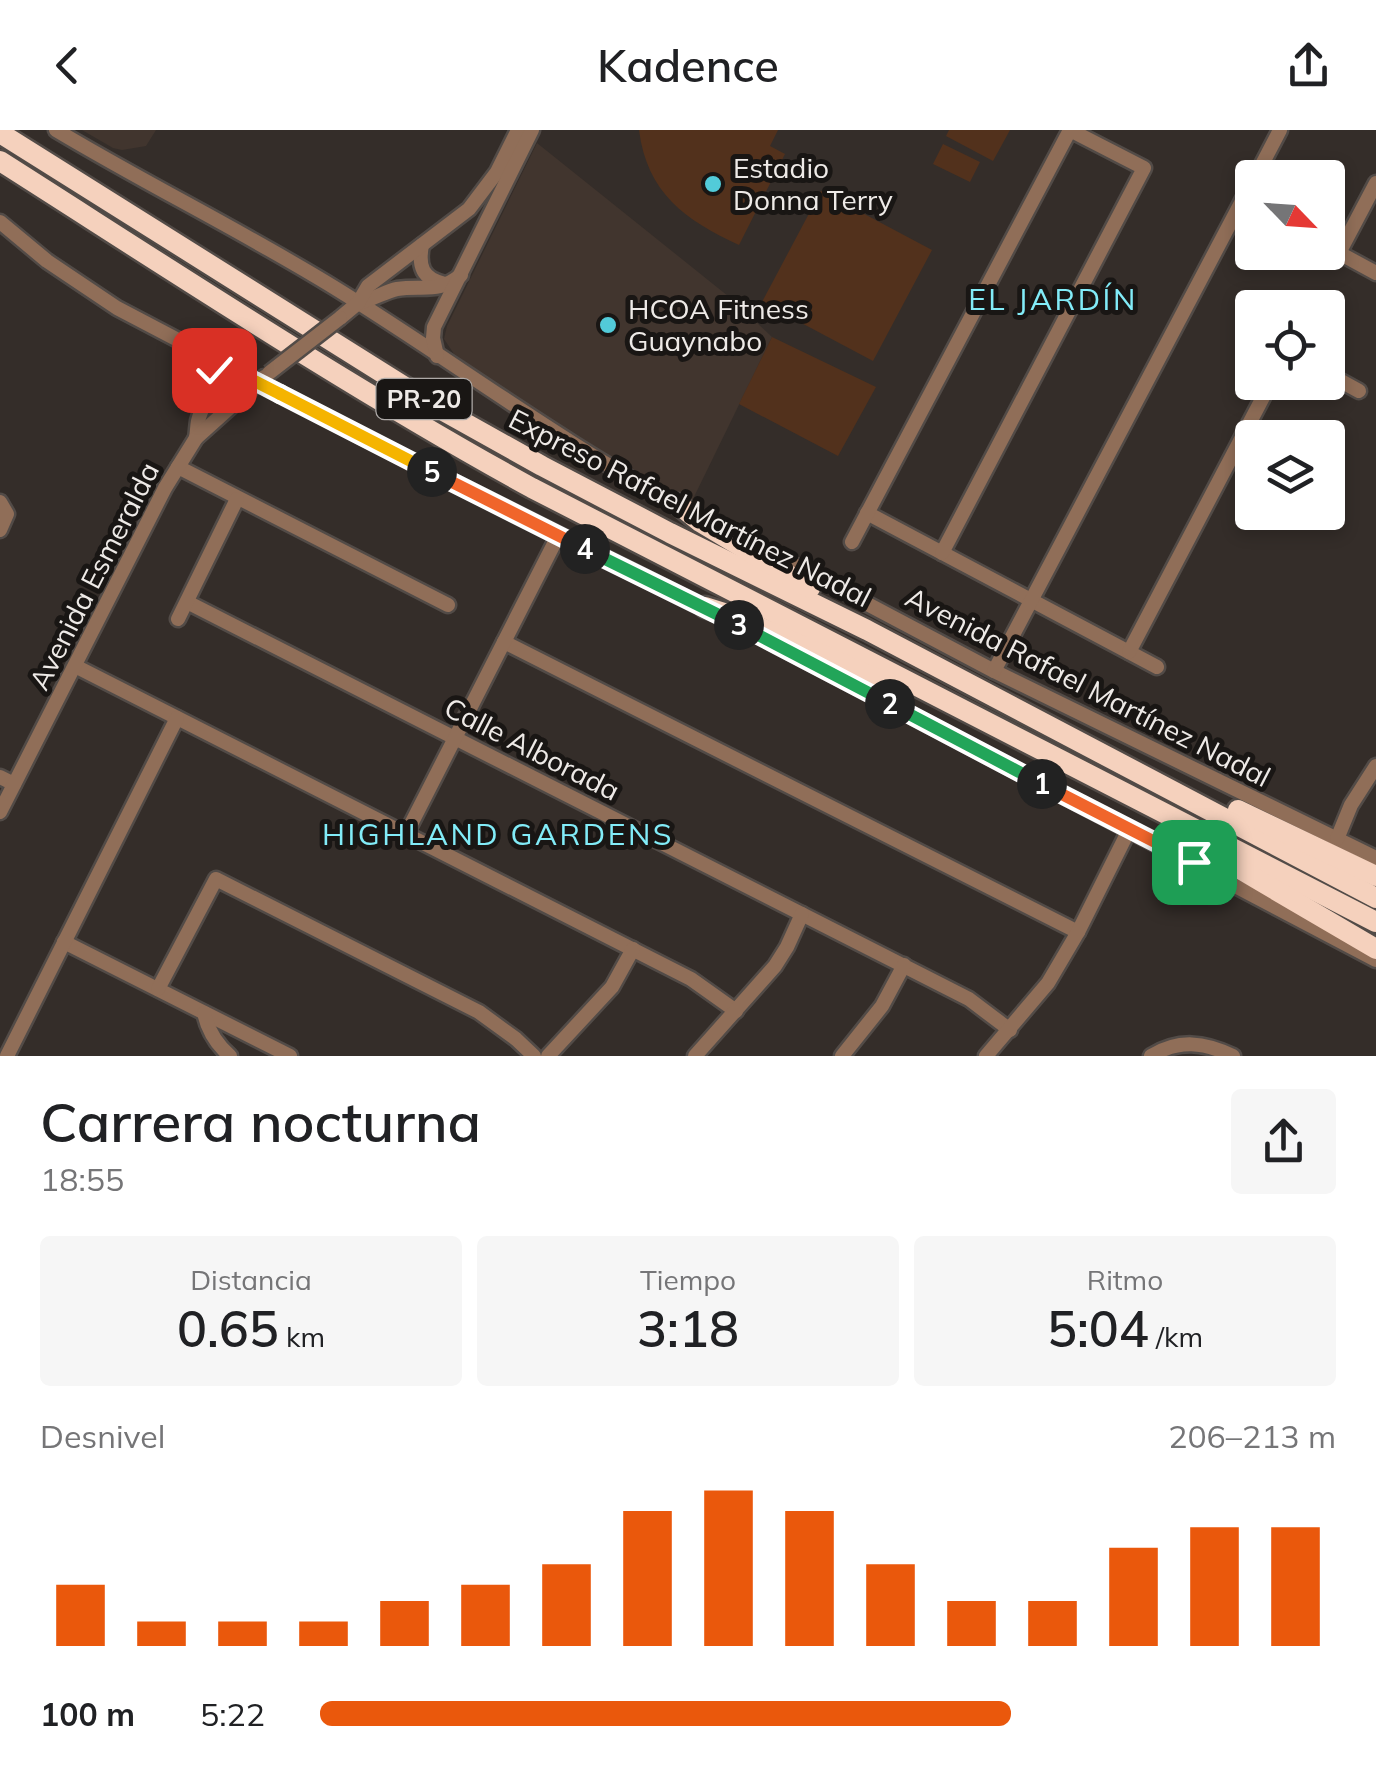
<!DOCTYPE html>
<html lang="es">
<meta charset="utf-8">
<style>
body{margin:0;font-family:Mulish,sans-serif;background:#f6f6f6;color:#202124;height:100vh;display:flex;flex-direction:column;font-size:38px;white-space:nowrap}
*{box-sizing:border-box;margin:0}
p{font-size:32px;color:#757577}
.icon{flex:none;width:55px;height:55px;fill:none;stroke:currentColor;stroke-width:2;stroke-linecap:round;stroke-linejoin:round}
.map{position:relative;height:926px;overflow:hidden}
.drawer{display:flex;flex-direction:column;background:#fff;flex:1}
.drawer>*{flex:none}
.needle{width:65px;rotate:115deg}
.buttons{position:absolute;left:1235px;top:30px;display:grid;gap:20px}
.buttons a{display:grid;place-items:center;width:110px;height:110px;border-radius:10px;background:#fff;box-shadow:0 5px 15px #0003;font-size:50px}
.pin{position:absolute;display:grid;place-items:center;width:85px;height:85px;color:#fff;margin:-42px;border-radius:20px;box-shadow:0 5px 15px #0006}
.km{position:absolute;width:50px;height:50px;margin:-25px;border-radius:50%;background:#222;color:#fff;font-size:28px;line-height:50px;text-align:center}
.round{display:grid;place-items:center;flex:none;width:105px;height:105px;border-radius:10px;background:#f6f6f6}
.head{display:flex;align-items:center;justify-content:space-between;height:170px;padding:0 40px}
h1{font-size:55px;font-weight:600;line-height:75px}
.metrics{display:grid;grid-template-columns:repeat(3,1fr);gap:15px;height:170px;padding:10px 40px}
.metrics div{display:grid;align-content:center;border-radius:10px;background:#f6f6f6;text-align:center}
.metrics b{font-size:50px;font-weight:600}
.metrics small{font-size:28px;font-weight:400}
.metrics p{font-size:28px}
.chart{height:280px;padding:20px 40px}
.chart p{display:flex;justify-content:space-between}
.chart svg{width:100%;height:180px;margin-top:10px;stroke:#ea580c;stroke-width:6}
ul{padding:0 40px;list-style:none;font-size:32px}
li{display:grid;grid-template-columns:160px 120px 1fr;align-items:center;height:75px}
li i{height:25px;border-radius:12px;background:#ea580c}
header{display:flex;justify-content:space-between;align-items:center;height:130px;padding:0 40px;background:#fff;font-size:45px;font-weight:600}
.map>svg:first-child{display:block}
.built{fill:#41352e}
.green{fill:#52311c}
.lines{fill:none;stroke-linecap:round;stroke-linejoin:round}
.minor-casing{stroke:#524b47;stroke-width:19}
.highway-casing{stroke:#524b47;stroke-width:25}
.minor{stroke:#906e58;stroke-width:14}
.highway{stroke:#f5d1bd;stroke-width:20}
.minor-bridge-casing{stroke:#524b47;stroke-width:19;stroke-linecap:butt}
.minor-bridge{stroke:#906e58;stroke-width:14}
.split-1-casing{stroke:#fff;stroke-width:20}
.split-2-casing{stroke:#fff;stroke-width:20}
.split-3-casing{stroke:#fff;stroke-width:20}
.split-4-casing{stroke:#fff;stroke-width:20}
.split-5-casing{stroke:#fff;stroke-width:20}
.split-6-casing{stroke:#fff;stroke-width:20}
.split-7-casing{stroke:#fff;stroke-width:20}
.split-1{stroke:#f0652b;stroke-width:12}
.split-2{stroke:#22a559;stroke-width:12}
.split-3{stroke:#22a559;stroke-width:12}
.split-4{stroke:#22a559;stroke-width:12}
.split-5{stroke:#f0652b;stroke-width:12}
.split-6{stroke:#f5b400;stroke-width:12}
.split-7{stroke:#f5b400;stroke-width:12}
.poi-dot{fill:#52cbd9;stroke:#191614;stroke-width:4}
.labels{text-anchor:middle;stroke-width:10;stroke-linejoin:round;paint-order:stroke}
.shield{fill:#191614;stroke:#aeaaa8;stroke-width:2.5}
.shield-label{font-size:25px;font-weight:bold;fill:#eeeae7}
.poi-label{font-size:28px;fill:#eeeae7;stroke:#191614;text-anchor:start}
.street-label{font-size:28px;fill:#eeeae7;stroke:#191614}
.neighbourhood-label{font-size:30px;letter-spacing:2.5px;fill:#82ecf8;stroke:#191614}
</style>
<header><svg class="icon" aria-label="back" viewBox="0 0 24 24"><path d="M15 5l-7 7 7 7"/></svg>Kadence<svg class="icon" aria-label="share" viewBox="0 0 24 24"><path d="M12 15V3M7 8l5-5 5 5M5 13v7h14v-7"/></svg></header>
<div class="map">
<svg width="1376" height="926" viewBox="0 0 1376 926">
<rect width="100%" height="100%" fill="#342d29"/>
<g class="built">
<path d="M82,0h74l-10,16 -24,4 -9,-2z"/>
<path d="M537,13l196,157 39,37 -80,164 -60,-31 -96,-59 -82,-57 -10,-15 3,-13z"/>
</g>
<g class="green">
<path d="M639,0h139l-8,16 15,8 -46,91c-54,-25 -92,-52 -100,-115z"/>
<path d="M949,0h61l-17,31 -47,-25z"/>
<path d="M943,14l37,18 -10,20 -37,-18z"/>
<path d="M821,61l111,59 -59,111 -111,-59z"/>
<path d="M772,207l104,50 -38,69 -99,-52z"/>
</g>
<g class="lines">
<g class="minor-casing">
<g id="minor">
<path d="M56,0c92,55 188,102 279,158 117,72 227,156 349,220"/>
<path d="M1255,48l25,-48"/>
<path d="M0,92l47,39 70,47 246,129 349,174"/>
<path d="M422,115c-4,21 0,34 23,39"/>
<path d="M1328,117l48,26"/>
<path d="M1339,123l37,-70"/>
<path d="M358,173c14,-3 28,-12 39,-14 27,-4 41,5 64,-14"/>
<path d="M340,188l18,-15 10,-17 101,-77 28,-37 21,-42"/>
<path d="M437,226l-4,-18 1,-11 98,-197"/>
<path d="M1328,244l31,17"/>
<path d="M196,308c1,-6 1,-11 2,-17 7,-27 23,-32 12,-63"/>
<path d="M178,337l270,138"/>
<path d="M0,372l7,12 -7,16"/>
<path d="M867,383l290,154"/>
<path d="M852,412l218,-412 74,38 -202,385"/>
<path d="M752,413l242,128 382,187"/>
<path d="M187,472l782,397 41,31"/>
<path d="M178,489l59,-120"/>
<path d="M504,512l574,290"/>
<path d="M771,512l605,318"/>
<path d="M1129,522l142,-270"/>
<path d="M75,536l616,313 45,32"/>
<path d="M994,541l258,-489"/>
<path d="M0,647l14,7"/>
<path d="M0,682l165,-324 31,-50 68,-61"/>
<path d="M406,704l152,-298"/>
<path d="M1337,709l14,-34 25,-39"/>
<path d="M64,812l226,114"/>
<path d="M158,859l58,-110 263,133 37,27 18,17"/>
<path d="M204,883c4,18 12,31 26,43"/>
<path d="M7,926l170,-338"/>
<path d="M548,926l64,-69 21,-38"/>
<path d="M695,926l80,-90 12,-19 15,-33"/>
<path d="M842,926l40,-50 22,-41"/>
<path d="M986,926l62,-73 30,-51 51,-102"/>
<path d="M1151,926c28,-17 53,-14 82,0"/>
</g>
</g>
<g class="highway-casing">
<g id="highway">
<path d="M0,3l440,276 102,57 128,67 197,97 509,268"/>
<path d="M0,31c176,112 350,227 532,327l844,434"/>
<path d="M678,374l22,18 110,66"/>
<path d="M705,477l32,10 133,59 17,5"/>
<path d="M1238,680l138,66"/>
<path d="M1199,713l10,8 167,98"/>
</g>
</g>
<use href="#minor" class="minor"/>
<use href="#highway" class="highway"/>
<g class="minor-bridge-casing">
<path id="minor-bridge" d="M269,243l71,-55"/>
</g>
<use href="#minor-bridge" class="minor-bridge"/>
</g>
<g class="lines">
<g class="split-1-casing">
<path id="split-1" d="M1042,654l152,78"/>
</g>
<g class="split-2-casing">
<path id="split-2" d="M890,574l152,80"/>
</g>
<g class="split-3-casing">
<path id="split-3" d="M739,495l151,79"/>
</g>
<g class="split-4-casing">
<path id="split-4" d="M585,419l154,76"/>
</g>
<g class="split-5-casing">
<path id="split-5" d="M432,342l153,77"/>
</g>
<g class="split-6-casing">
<path id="split-6" d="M280,264l152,78"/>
</g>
<g class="split-7-casing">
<path id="split-7" d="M214,240l-4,-12 70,36"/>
</g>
<use href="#split-1" class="split-1"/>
<use href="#split-2" class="split-2"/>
<use href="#split-3" class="split-3"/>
<use href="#split-4" class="split-4"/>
<use href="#split-5" class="split-5"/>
<use href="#split-6" class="split-6"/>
<use href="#split-7" class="split-7"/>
</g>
<g class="poi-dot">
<circle cx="713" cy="54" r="10"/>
<circle cx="608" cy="195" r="10"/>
</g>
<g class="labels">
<rect class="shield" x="376.5" y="249" width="95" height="40" rx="8"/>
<g class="shield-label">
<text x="424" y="278">PR-20</text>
</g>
<g class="poi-label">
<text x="733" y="48">Estadio<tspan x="733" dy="32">Donna Terry</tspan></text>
<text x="628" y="189">HCOA Fitness<tspan x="628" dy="32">Guaynabo</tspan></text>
</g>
<g class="street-label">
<text transform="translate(690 378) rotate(27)" y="10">Expreso Rafael Martínez Nadal</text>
<text transform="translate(94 446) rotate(-63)" y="10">Avenida Esmeralda</text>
<text transform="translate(1088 557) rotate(27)" y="10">Avenida Rafael Martínez Nadal</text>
<text transform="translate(532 619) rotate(27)" y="10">Calle Alborada</text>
</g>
<g class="neighbourhood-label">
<text x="1053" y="180">EL JARDÍN</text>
<text x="498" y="715">HIGHLAND GARDENS</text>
</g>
</g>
</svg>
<div class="buttons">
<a><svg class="needle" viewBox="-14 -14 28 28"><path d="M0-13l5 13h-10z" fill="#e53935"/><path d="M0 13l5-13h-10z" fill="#757577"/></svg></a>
<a><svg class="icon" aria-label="locate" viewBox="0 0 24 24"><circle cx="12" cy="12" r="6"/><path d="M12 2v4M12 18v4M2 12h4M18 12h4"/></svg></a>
<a><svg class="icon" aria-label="layers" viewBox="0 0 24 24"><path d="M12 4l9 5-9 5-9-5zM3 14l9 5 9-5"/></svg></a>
</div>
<div class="pin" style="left:1194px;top:732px;background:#1e9e55"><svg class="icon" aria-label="arrive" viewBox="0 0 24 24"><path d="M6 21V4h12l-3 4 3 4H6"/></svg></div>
<div class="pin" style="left:214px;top:240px;background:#d93025"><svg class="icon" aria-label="check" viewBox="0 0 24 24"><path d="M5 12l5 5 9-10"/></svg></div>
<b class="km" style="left:1042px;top:654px">1</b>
<b class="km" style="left:890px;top:574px">2</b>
<b class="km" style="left:739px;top:495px">3</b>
<b class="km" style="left:585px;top:419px">4</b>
<b class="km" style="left:432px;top:342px">5</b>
</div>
<section class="drawer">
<div class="head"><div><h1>Carrera nocturna</h1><p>18:55</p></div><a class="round"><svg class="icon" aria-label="share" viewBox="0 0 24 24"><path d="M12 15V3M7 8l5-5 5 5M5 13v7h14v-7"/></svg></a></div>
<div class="metrics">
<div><p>Distancia</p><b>0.65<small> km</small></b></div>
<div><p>Tiempo</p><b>3:18</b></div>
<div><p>Ritmo</p><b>5:04<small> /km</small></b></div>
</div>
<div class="chart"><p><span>Desnivel</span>206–213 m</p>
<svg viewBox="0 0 160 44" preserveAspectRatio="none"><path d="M5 44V29M15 44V38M25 44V38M35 44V38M45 44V33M55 44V29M65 44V24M75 44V11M85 44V6M95 44V11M105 44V24M115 44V33M125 44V33M135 44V20M145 44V15M155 44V15"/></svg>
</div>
<ul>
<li><b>100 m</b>5:22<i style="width:68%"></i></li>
</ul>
</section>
